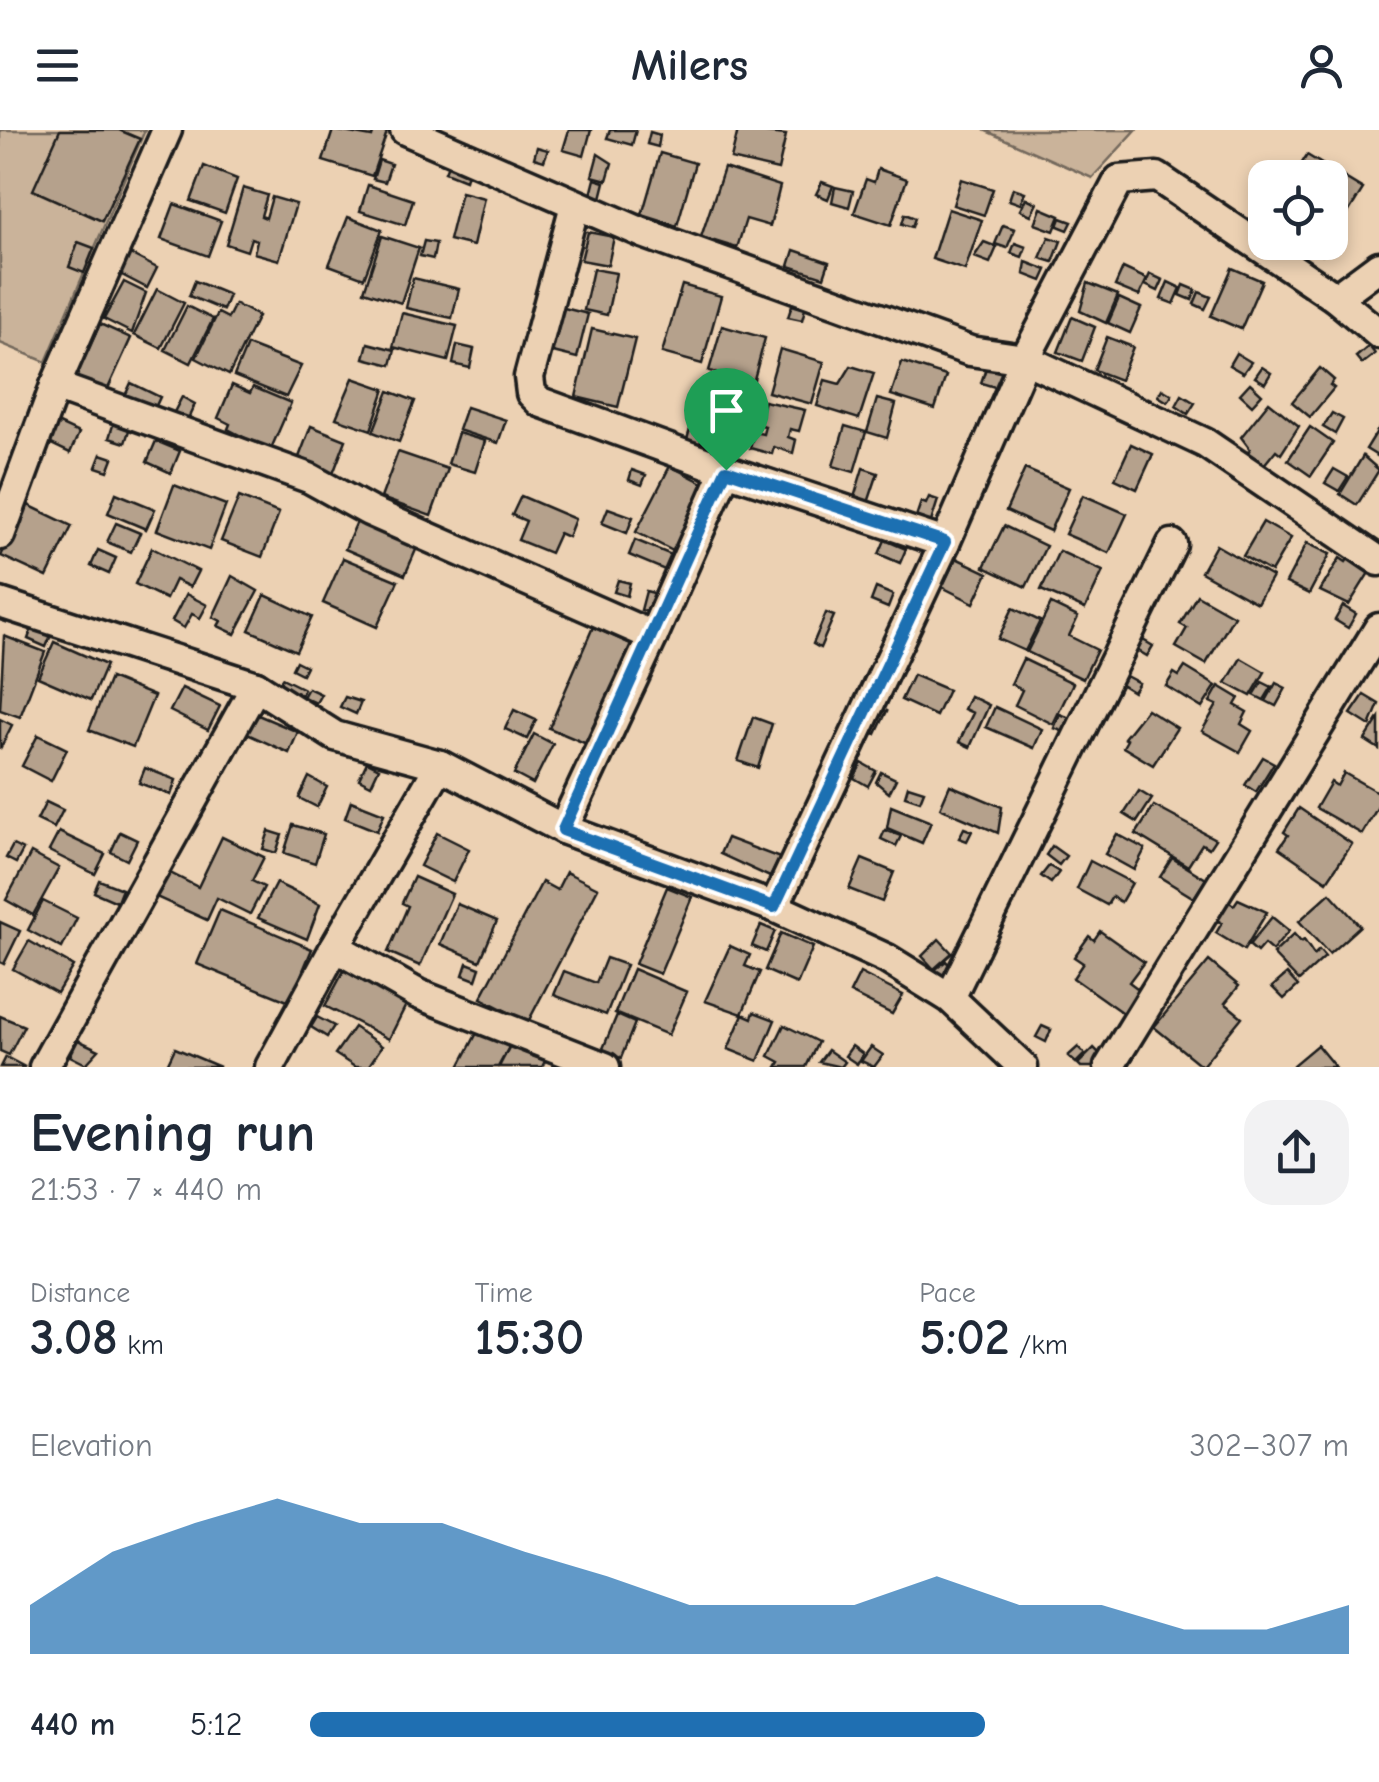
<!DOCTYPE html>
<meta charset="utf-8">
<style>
body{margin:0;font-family:"Comic Neue",sans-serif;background:#f2f2f3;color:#1f2937;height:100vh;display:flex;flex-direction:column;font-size:38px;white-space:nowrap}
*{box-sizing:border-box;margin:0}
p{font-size:32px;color:#747a83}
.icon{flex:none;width:55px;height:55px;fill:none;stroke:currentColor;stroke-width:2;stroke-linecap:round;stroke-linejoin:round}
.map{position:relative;height:937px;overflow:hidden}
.panel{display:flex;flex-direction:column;background:#fff;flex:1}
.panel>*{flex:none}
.tools{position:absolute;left:1248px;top:30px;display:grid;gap:20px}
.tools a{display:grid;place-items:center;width:100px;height:100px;border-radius:20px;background:#fff;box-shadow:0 5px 15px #0003;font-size:50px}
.pin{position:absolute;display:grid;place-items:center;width:85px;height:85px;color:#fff;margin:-102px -42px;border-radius:50% 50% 50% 0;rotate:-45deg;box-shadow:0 0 10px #0007}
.pin .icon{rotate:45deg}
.round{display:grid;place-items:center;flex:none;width:105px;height:105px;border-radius:30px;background:#f2f2f3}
.overview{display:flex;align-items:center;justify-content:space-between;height:170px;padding:0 30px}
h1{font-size:55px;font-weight:700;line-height:75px}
.metrics{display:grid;grid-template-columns:repeat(3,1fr);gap:15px;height:170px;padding:10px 30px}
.metrics div{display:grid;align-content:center}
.metrics b{font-size:50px;font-weight:700}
.metrics small{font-size:28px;font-weight:400}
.metrics p{font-size:28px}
.chart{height:280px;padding:20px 30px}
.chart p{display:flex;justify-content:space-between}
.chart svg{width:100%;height:180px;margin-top:10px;fill:#1f6fb2;opacity:.7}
ul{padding:0 30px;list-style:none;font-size:32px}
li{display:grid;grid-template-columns:160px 120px 1fr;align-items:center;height:75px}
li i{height:25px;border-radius:12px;background:#1f6fb2}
header{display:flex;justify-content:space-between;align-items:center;height:130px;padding:0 30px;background:#fff;font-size:45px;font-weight:700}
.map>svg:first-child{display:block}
.green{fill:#cab39a;stroke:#73685b;stroke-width:2.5}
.building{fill:#b5a18c;stroke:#1c1c1c;stroke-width:2.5}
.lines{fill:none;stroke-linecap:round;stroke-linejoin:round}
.minor-casing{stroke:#1c1c1c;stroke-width:35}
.minor{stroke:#ecd1b3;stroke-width:28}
.route-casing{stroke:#fff;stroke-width:20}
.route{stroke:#1f6fb2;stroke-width:12}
</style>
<header><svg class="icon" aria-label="menu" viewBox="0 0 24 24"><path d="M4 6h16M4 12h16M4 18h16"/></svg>Milers<svg class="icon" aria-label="person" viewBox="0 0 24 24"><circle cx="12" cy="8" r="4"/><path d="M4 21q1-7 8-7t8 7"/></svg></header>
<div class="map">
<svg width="1379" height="937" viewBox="0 0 1379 937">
<rect width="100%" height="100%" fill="#ecd1b3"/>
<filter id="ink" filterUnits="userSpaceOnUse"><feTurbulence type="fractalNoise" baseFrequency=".01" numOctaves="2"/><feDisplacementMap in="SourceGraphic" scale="20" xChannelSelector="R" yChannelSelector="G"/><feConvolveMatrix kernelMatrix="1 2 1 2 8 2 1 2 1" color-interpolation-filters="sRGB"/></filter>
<g filter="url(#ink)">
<g class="green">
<path d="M0,0h145l-99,232 -46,-19z"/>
<path d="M984,0h152l-44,48z"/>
</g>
<g class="building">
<path d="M60,0h59l21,9 -38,82 -69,-31z"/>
<path d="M333,0l39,7 2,-7 13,2 -15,44 -49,-15z"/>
<path d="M569,0h22l-7,26 -21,-6z"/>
<path d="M610,0h26l-4,15 -25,-7z"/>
<path d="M738,0l48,5 -8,35 -47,-11z"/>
<path d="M650,2l10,3 -2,12 -11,-3z"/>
<path d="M537,17l11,3 -4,11 -10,-3z"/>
<path d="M660,23l35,10 -18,63 -35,-11z"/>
<path d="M598,24l14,9 -5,17 -15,-4z"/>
<path d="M1307,25l56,34 -33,53v-40l5,-8 -5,-3v-13h-23l-10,-7z"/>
<path d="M379,30l12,4 -6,18 -12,-3z"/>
<path d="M449,32l19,8 -3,10 -20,-8z"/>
<path d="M204,36l33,13 -12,34 -34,-12z"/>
<path d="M724,38l56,18 -10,40 -24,-7 -9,29 -36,-11z"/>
<path d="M878,39l29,10 -16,46 -37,-12 12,-34 8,3z"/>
<path d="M595,49l10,3 -4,16 -10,-3z"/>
<path d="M961,49l32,10 -9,26 -31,-10z"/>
<path d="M822,52l11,4 -5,13 -12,-5z"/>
<path d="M368,55l45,15 -8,25 -45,-14z"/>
<path d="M835,57l18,4 -4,16 -17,-5z"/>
<path d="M243,58l24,7 -6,21 5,2 6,-21 24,7 -17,56 -25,-7 3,-13 -6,-2 -4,13 -21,-7z"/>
<path d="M1013,58l12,4 -5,12 -11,-4z"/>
<path d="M461,62l23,6 -11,48 -24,-6z"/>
<path d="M1026,68l11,5 -6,12 -11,-5z"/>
<path d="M174,74l47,17 -13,35 -47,-17z"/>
<path d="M1041,78l19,8 -6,15 -19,-7z"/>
<path d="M948,79l34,11 -17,50 -33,-11z"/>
<path d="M905,84l10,4 -3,9 -10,-3z"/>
<path d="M348,87l34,13 -18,48 -35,-13z"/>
<path d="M1061,88l11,4 -4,8 -10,-4z"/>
<path d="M1003,95l12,4 -8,19 -12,-4z"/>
<path d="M588,102l26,5 -6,28 -27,-5z"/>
<path d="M382,106l37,12 -18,55 -37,-12z"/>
<path d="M1049,107l12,4 -8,21 -13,-4z"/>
<path d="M424,111l12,2 -3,16 -13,-3z"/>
<path d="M78,112l16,6 -10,25 -15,-6z"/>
<path d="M984,112l13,5 -7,16 -16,-6z"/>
<path d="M1305,112h25l-8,13z"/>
<path d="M1015,113l11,4 -4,10 -11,-4z"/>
<path d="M794,120l35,12 -5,15 -35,-11z"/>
<path d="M130,124l27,14 -10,20 -27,-14z"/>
<path d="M1026,132l21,8 -5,11 -18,-7z"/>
<path d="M1123,138l24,11 -8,17 -24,-10z"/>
<path d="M1232,138l30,13 -21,48 -30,-13z"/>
<path d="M593,139l23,4 -9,42 -23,-5z"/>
<path d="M1150,144l13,6 -5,11 -13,-6z"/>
<path d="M413,148l46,11 -7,29 -46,-10z"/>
<path d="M195,151l34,14 -6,15 -34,-14z"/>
<path d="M124,152l22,11 -14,40 -28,-14z"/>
<path d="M1168,152l13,6 -7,16 -13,-5z"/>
<path d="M1088,153l30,12 -12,28 -26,-12z"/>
<path d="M682,155l39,11 -19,68 -40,-11z"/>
<path d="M1184,155l12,5 -4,10 -12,-5z"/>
<path d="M157,159l27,14 -23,45 -27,-13z"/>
<path d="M1199,162l12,5 -6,12 -11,-5z"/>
<path d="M1119,168l22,10 -11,25 -22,-10z"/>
<path d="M235,174l23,12 -29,59 -33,-17 22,-45 10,5z"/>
<path d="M792,175l13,4 -3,11 -14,-3z"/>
<path d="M187,176l26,13 -22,44 -26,-13z"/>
<path d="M560,177l28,7 -11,44 -28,-7z"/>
<path d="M402,183l55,13 -9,35 -55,-14z"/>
<path d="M1072,187l23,10 -13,34 -24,-9z"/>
<path d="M100,194l31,14 -25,55 -31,-14z"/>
<path d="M722,196l43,12 -12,45 -44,-12z"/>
<path d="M592,199l43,10 -17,68 -42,-10z"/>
<path d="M1107,207l26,10 -13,33 -26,-10z"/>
<path d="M368,213l27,7 -4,15 -27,-7z"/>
<path d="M247,215l54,21 -15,31 -52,-21z"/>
<path d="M457,215l17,4 -4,19 -17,-4z"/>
<path d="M1369,216l6,8 -13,10 -6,-7z"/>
<path d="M780,219l44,13 -12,42 -44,-12z"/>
<path d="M1236,223l15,9 -8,11 -14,-8z"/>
<path d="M902,232l44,14 -11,33 -44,-14z"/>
<path d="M851,236l23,7 -15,46 -42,-13 8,-26 15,4z"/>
<path d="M1262,237l9,6 -6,10 -10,-6z"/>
<path d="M986,238l17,5 -5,15 -17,-5z"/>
<path d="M1320,238l14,12 -4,5 4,3 -24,29 -18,-15z"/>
<path d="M353,248l32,11 -14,41 -35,-12z"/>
<path d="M131,253l29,14 -7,15 -29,-14z"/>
<path d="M1250,253l12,11 -10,11 -12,-11z"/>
<path d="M232,255l18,8 3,-6 38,16 -21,48 -42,-22 2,-5 -12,-6z"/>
<path d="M1162,259l10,6 -4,7 -10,-6z"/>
<path d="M389,261l26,10 -16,41 -26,-10z"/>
<path d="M701,262l23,6 -12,47 -11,-4 -1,6 -14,-4z"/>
<path d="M1182,265l13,8 -7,11 -12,-8z"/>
<path d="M182,267l13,7 -10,21 -14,-7z"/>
<path d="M877,269l19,5 -9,34 -20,-6z"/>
<path d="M764,271l41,9 -6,21 -9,-2 -2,8 8,3 -3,13 -19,-6 -2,7 -22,-6 4,-16 9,2 2,-8 -8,-2z"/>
<path d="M1269,272l30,24 -18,28 -5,-4 -13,16 -16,-12 3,-5 -9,-12z"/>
<path d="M466,277l40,13 -8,23 -40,-13z"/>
<path d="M1332,283l11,6 -8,15 -12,-7z"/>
<path d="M114,292l16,5 -5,16 -16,-5z"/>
<path d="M57,293l22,10 -9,20 -21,-10z"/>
<path d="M311,296l35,14 -15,39 -35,-14z"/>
<path d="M845,296l21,6 -12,40 -21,-6z"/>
<path d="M1310,297l23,16 -22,33 -23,-16z"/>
<path d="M1379,298v29l-13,-8z"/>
<path d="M458,303l27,8 -10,31 -27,-8z"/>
<path d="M156,311l24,10 -9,22 -24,-11z"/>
<path d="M1131,314l22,10 -16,35 -22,-10z"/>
<path d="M398,322l50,17 -17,47 -50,-18z"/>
<path d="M101,324l12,4 -5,13 -12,-4z"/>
<path d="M1363,326l16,14 -22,35 -17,-11z"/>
<path d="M670,336l39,20 -34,66 -39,-20z"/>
<path d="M863,338l15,5 -11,33 -14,-5z"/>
<path d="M1025,339l44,19 -19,43 -44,-20z"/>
<path d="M1334,339l14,8 -9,14 -14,-8z"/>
<path d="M632,340l14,5 -4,10 -13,-5z"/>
<path d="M174,355l52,20 -17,45 -52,-20z"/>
<path d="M116,363l39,16 -9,20 -38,-16z"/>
<path d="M1083,365l44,19 -18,39 -44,-19z"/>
<path d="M521,366l54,23 -7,18 -9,-4 -9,20 -32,-13 8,-19 -14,-6z"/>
<path d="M239,367l40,16 -17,44 -41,-16z"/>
<path d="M929,367l9,3 -7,22 -15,-5 5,-15 5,2z"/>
<path d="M26,374l46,22 -25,51 -46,-21z"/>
<path d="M608,378l25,9 -6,16 -25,-10z"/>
<path d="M359,387l60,26 -14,32 -60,-26z"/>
<path d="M1263,392l28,16 -20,34 -28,-16z"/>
<path d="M116,393l24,10 -9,19 -24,-10z"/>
<path d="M1004,396l42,20 -20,41 -42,-20z"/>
<path d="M635,410l39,16 -7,15 -38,-16z"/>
<path d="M885,410l21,9 -6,14 -21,-9z"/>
<path d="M1307,413l23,11 -21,40 -23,-11z"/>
<path d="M1216,415l56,32 -15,26 -56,-31z"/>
<path d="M152,418l46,23 -8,16 -15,-7 -9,19 -31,-15z"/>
<path d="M98,420l18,8 -7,16 -18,-8z"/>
<path d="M1059,421l44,20 -18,38 -44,-19z"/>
<path d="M1351,425l21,13 -23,37 -29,-14 20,-33 6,4z"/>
<path d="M343,428l55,23 -21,46 -54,-24z"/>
<path d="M956,428l32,15 -14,30 -32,-16z"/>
<path d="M232,446l26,15 -23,43 -17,-8 3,-5 -8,-4z"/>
<path d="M618,450l12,3 -3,13 -13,-4z"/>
<path d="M876,458l17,7 -5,13 -17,-7z"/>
<path d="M646,461l15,4 -5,19 -15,-4z"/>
<path d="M186,464l21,11 -7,13 -8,-4 -8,14 -12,-7z"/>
<path d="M265,465l47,22 -16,34 -47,-21z"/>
<path d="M1197,465l37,21 -28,48 -30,-17 11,-19 -7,-4z"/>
<path d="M1051,474l27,13 -9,19 28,14 -14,29 -56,-27z"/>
<path d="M1343,476l13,8 -8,14 -13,-8z"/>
<path d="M1013,478l27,13 -15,30 -27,-12z"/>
<path d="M826,483l8,3 -14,32 -7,-4z"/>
<path d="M33,495l19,8 -6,14 -18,-8z"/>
<path d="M593,497l45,20 -44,100 -45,-19z"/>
<path d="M4,506l41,16 -25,65 -20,-7z"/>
<path d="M1143,510l10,6 -6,10 -10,-6z"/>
<path d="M54,512l52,23 -15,35 -53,-23z"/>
<path d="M1241,528l24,14 -14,24 -25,-13z"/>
<path d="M1023,529l50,24 -20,41 -38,-19 7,-15 -11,-6z"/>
<path d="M296,531l10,5 -4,8 -10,-5z"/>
<path d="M1185,537l31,19 -14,22 -36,-22 8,-13 5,3z"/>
<path d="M913,545l35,15 -12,26 -35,-16z"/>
<path d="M1126,546l13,7 -6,9 -13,-8z"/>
<path d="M110,548l44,18 -21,51 -44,-17z"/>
<path d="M282,548l22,11 -4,9 -22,-10z"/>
<path d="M1262,552l10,5 -8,13 -10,-5z"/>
<path d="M1276,553l10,5 -10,18 -10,-5z"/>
<path d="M1219,556l20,12 -4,7 12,7 -6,12 11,7 -12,21 -38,-21 15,-26 -7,-3z"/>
<path d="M182,558l38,18 -12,24 -38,-19z"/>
<path d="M308,558l13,6 -5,9 -13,-6z"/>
<path d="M1364,565l15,9 -9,22 -19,-12z"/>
<path d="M970,566l19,9 -19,42 -11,-5 14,-29 -9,-4z"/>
<path d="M345,567l16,5 -5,12 -16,-7z"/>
<path d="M995,577l47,22 -8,19 -48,-21z"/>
<path d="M879,578l8,3 -11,23 -8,-4z"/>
<path d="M1147,579l30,19 -24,37 -30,-18 4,-7 -3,-2z"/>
<path d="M514,580l22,10 -9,19 -22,-10z"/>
<path d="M251,582l47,20 -9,21 -46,-21z"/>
<path d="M1060,584l10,4 -6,14 -10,-4z"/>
<path d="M753,587l19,7 -14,44 -20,-7z"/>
<path d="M1379,588v31l-14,-9z"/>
<path d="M0,589l12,6 -12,24z"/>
<path d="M534,604l19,10 -20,40 -19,-10z"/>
<path d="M38,605l29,14 -16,32 -29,-15z"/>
<path d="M1263,627l11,6 -18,29 -11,-7z"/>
<path d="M367,632l12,6 -8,17 -12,-6z"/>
<path d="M862,633l14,8 -8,15 -14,-8z"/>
<path d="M145,638l31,12 -5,15 -32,-12z"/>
<path d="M881,642l15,7 -7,14 -13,-11z"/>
<path d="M1344,643l35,20v12l-17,29 -46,-26 15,-26 6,4z"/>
<path d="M309,647l18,10 -10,20 -18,-9z"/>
<path d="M950,655l52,22 -4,26 -58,-25z"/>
<path d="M908,656l16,5 -4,10 -15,-5z"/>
<path d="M1139,661l13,8 -15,23 -13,-8z"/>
<path d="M351,671l33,13 -7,17 -32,-13z"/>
<path d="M46,672l17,8 -9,18 -17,-8z"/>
<path d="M891,676l40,16 -9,21 -35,-15z"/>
<path d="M1154,676l61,33 -6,9 -7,-4 -14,22 -52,-32z"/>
<path d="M1299,678l53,36 -25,37 -48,-33 9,-13 -4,-3z"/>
<path d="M293,695l31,9 -9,29 -31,-10z"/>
<path d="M964,698l8,3 -5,10 -8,-3z"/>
<path d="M885,700l16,6 -5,10 -15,-7z"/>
<path d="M269,701l13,4 -6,18 -13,-4z"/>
<path d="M59,702l46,22 -10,20 -46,-23z"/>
<path d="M120,702l17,8 -10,20 -16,-8z"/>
<path d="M437,703l32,16 -16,33 -33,-16z"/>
<path d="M1117,704l28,15 -11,21 -29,-16z"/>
<path d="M222,707l42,20 -12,24 12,6 -14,27 -33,-16 -10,22 -51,-23 12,-25 30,15z"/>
<path d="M727,708l53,20 -10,19 -50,-23z"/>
<path d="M13,715l10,5 -7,13 -10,-5z"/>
<path d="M1052,716l14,10 -7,9 -13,-10z"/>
<path d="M31,723l28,15 -26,47 -27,-15z"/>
<path d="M1172,728l34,21 -12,19 -34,-21z"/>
<path d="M862,729l32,13 -12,30 -33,-13z"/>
<path d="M1090,731l42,22 -11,19 -9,-5 -5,8 -30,-16z"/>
<path d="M1049,736l10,6 -8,11 -10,-7z"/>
<path d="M566,742l32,16 -70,134 -47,-24 61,-116 15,8z"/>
<path d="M414,747l38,17 -32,72 -32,-14 20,-46 -6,-3z"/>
<path d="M99,750l23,9 -5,13 -23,-10z"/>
<path d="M276,753l44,21 -13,35 -49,-21z"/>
<path d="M667,757l25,10 -32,77 -25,-10z"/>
<path d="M1330,763l30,33 -31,28 -30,-33z"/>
<path d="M1238,769l29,13 -23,38 -28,-17 6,-10 -5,-3 12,-18 5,3z"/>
<path d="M43,771l34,17 -15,30 -34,-18z"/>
<path d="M457,774l40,17 -17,40 -40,-17z"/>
<path d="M220,780l92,39 -22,53 -93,-38z"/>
<path d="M1272,787l17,14 -17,20 -8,-7 -7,8 -8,-7z"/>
<path d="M0,792l20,9 -16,33 -4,-2z"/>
<path d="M761,795l14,6 -9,21 -14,-6z"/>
<path d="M1100,801l44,31 -15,20 12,9 -17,23 -51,-36 10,-15 -9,-6 15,-21 5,4z"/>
<path d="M781,803l32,14 -16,37 -32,-14z"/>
<path d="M1294,804l7,8 3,-2 10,15 5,-5 6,7 -26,24 -26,-27z"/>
<path d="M939,809l13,14 -18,16 -12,-13z"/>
<path d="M29,811l44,25 -16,27 -44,-24z"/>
<path d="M730,816l20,9 -5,11 15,6 -18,42 -37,-13z"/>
<path d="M606,828l20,7 -20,50 -52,-20 10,-24 32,12z"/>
<path d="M946,831l8,10 -13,11 -9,-10z"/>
<path d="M1209,831l30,25 -14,17 17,14 -40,49 -48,-39z"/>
<path d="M467,833l13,5 -4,12 -13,-5z"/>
<path d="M346,837l63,32 -20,40 -64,-33z"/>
<path d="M633,839l54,23 -19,43 -53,-22z"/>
<path d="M860,843l43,22 -11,19 -42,-21z"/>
<path d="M1287,844l11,12 -14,13 -12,-12z"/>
<path d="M754,882l21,8 -17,41 -30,-12 15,-35 9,4z"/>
<path d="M617,885l18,8 -14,35 -19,-7z"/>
<path d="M0,886l24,10 -15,29 -9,-4z"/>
<path d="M317,887l17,9 -7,11 -16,-10z"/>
<path d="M784,895l34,17 -12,25h-29l3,-5 -11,-6z"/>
<path d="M1042,896l9,4 -5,12 -10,-5z"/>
<path d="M354,897l28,19 -14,21h-13l-20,-13z"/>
<path d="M478,901l31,16 -11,20h-39z"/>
<path d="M514,908l34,17 -6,12h-43z"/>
<path d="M78,910l21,10 -13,14 -16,-8z"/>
<path d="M1317,915l18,22h-41l-1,-2z"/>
<path d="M852,916l11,8 -6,10 -12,-8z"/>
<path d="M871,917l12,8 -9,12 -13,-6z"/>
<path d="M1078,917l7,7 -9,9 -8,-7z"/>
<path d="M175,918l45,19h-54z"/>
<path d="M1094,918l12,12 -7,7h-18l-3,-3z"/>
<path d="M828,920l17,12 -4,5 -22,-5z"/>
<path d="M6,927l19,10h-24z"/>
</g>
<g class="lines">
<g class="minor-casing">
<g id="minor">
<path d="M405,0l238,103 327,118 55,8 180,84 174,118"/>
<path d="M575,75l-46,172 2,16 9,9 186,68"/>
<path d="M1336,168l43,-32"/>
<path d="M55,256l254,92 60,33 284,125 73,-166 219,73"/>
<path d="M0,405l55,-149 112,-256"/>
<path d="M0,473l256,83 79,50 105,29 123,64 211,78 113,52 63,39 73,69"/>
<path d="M440,635l-105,182 83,47 187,73"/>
<path d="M563,699l90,-193"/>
<path d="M774,777l171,-364 80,-184 94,-179 38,-3 179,121 43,36"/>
<path d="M950,868l222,-454"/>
<path d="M44,937l212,-381"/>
<path d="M270,937l65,-120"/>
<path d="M1109,937l270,-439"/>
</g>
</g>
<use href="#minor" class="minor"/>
</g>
</g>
<g class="lines" filter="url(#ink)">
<g class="route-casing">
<path id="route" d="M726,340l219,72 -171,365 -211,-77z"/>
</g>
<use href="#route" class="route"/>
</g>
</svg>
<div class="tools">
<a><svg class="icon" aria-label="locate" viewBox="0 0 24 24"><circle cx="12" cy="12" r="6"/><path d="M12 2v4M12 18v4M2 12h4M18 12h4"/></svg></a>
</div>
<div class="pin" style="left:726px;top:340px;background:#1e9e55"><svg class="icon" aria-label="arrive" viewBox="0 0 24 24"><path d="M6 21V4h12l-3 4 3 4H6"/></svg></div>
</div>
<section class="panel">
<div class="overview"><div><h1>Evening run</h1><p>21:53 · 7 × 440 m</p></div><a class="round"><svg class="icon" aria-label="share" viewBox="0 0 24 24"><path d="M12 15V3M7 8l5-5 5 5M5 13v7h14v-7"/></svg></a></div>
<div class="metrics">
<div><p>Distance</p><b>3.08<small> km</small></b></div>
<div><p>Time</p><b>15:30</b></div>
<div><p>Pace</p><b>5:02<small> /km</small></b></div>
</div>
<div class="chart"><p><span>Elevation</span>302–307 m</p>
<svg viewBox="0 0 160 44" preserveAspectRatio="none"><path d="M0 44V32L10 19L20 12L30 6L40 12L50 12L60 19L70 25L80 32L90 32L100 32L110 25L120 32L130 32L140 38L150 38L160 32V44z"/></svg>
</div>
<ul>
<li><b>440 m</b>5:12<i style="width:65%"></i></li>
</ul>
</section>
